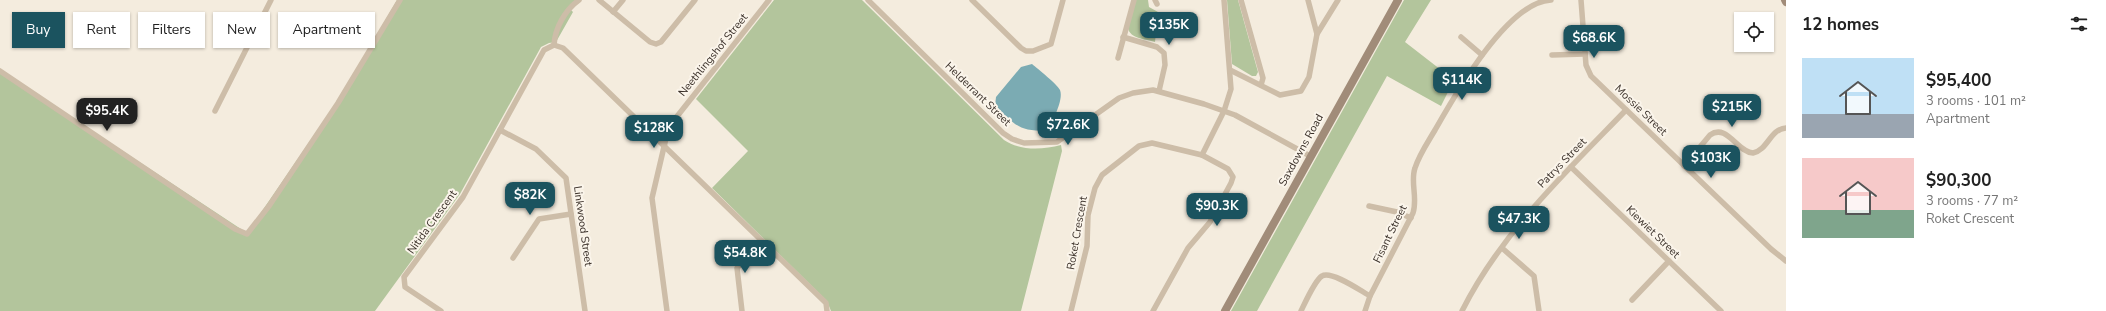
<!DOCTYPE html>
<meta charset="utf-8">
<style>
:root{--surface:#fff;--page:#f2f2f2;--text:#222;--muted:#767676;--accent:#1b535f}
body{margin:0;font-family:"Nunito Sans",sans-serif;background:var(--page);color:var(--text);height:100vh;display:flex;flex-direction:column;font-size:15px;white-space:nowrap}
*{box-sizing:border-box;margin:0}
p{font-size:13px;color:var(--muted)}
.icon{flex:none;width:22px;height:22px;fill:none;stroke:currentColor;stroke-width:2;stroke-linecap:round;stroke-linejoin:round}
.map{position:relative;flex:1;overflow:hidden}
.panel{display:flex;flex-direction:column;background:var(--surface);width:320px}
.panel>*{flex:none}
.guide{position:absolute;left:12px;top:12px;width:380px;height:36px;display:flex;gap:8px}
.buttons{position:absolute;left:1734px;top:12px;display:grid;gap:8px}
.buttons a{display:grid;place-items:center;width:40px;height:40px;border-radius:0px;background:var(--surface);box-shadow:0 1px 3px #0004;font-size:20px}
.price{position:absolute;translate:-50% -34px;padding:0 9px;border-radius:8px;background:var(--accent);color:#fff;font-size:13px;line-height:26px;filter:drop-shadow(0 1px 2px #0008)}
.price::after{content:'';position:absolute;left:50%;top:24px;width:12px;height:9px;margin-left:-6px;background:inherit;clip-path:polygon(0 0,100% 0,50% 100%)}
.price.selected{background:#222;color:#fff}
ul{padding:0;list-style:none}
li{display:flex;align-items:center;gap:12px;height:100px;padding:0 16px}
li span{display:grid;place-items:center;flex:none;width:112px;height:80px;border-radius:0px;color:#555}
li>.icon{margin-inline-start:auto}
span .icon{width:48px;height:48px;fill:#fffc;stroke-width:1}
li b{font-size:17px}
h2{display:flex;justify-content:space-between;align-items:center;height:48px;padding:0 16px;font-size:17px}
.pill{padding:0 14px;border-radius:0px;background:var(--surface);box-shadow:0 1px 3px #0004;font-size:14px;line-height:36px}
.pill.selected{background:var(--accent);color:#fff}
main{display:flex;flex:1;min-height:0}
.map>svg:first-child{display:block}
</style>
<main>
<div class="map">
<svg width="1786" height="311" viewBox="0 0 1786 311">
<rect width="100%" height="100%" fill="#f4ecde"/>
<!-- green -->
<g fill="#b3c59c">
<polygon points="397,0 577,0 571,10 573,12 556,42 549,43 541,47 460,194 375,311 0,311 0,70 247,233 345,90"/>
<path d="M774 0H862L1004 140C1021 151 1042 150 1061 145L1062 151 1021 311H831L827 301 712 188 748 151 696 99Z"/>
<path d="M1136 0H1148L1149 7 1158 12 1155 42C1146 39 1130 39 1128 28Z"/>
<polygon points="1227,0 1238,0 1258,72 1256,76 1252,76 1232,64"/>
<polygon points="1404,0 1431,0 1405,42 1454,80 1441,106 1387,76 1257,311 1231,311"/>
</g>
<!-- water -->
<path fill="#7babb3" d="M1032 64C1039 70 1056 83 1060 90 1064 100 1052 123 1046 131 1017 131 1015 124 995 106L996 97 1021 67Z"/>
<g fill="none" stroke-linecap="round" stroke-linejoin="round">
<!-- street -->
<g stroke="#cdbda8" stroke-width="5.5">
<polyline points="599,0 650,42 656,44 661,42 695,0"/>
<polyline points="868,0 1003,133 1012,139 1024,143 1057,142 1119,98 1133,93 1153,90 1204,104 1235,115 1310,156"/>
<polyline points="972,0 1021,48 1026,51 1033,51 1051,44 1063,0"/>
<polyline points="1155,0 1157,4"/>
<polyline points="1241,0 1263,78 1261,85"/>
<polyline points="1581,0 1586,65 1591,76 1771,249 1786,261"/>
<polyline points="613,12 623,0"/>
<polyline points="1317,34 1338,0"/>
<polyline points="1123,37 1157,47 1164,53 1165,65 1159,91"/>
<polyline points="1461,37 1482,55"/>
<path d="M554 45C555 28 565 10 579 0"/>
<polyline points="1552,55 1585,54"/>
<polyline points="1118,58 1134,0"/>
<polyline points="1230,70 1280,95 1301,91 1309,77 1317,34 1308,0"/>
<polyline points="0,71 235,229 247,234 269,206 338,103 400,0"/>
<polyline points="215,111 271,0"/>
<polyline points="500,130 536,149 566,178 585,311"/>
<polyline points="1202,155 1224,111 1231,89 1224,0"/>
<path d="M1684 166 1710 135C1727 123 1737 152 1753 153 1768 150 1770 129 1786 128"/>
<polyline points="1571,167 1721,311"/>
<polyline points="1369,206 1397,212 1411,218"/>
<polyline points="1502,248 1534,276 1539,311"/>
<polyline points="513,258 539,219 571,214"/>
<polyline points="1632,300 1669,261"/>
<polyline points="441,311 405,287 404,277 463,197 544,50 554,45 563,48 826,303 827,311"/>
<polyline points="667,311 652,198 667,134 675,119 769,0"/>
<polyline points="742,311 737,268 761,241"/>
<polyline points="1071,311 1087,246 1088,215 1095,188 1102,175 1139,146 1152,143 1202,155 1228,169 1233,177 1231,183 1210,222 1188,248 1153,311"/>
<path d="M1301 311C1305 303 1315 280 1322 276 1331 270 1361 291 1370 296"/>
<path d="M1365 311 1370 296 1413 213C1418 198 1410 182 1415 168 1419 155 1428 142 1435 130 1455 95 1507 2 1551 0"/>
<path d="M1462 311C1501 233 1566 172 1626 110"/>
</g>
<!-- secondary -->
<g stroke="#a18c79" stroke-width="8">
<polyline points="1785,0 1786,2"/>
<polyline points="1225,311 1398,0"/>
</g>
</g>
<g text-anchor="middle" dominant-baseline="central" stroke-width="4" stroke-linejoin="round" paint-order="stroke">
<!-- street labels -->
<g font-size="11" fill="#3a3029" stroke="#fbf5eb">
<text transform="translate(713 55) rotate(-51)">Neethlingshof Street</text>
<text transform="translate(978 94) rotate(44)">Helderrant Street</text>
<text transform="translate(1641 110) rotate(44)">Mossie Street</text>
<text transform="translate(1301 150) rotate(-61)">Saxdowns Road</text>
<text transform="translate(1562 163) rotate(-46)">Patrys Street</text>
<text transform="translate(432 222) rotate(-54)">Nitida Crescent</text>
<text transform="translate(583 226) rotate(82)">Linkwood Street</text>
<text transform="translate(1653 232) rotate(44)">Kiewiet Street</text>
<text transform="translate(1077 233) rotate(-80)">Roket Crescent</text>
<text transform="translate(1390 234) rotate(-64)">Fisant Street</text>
</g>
</g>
</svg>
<div class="buttons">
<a><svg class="icon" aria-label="locate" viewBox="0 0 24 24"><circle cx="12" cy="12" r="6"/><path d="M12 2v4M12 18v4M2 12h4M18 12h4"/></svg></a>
</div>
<b class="price" style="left:1169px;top:46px">$135K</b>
<b class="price" style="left:1594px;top:59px">$68.6K</b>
<b class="price" style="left:1462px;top:101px">$114K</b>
<b class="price" style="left:1732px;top:128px">$215K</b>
<b class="price selected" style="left:107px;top:132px">$95.4K</b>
<b class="price" style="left:1068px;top:146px">$72.6K</b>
<b class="price" style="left:654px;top:149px">$128K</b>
<b class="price" style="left:1711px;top:179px">$103K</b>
<b class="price" style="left:530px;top:216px">$82K</b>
<b class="price" style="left:1217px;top:227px">$90.3K</b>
<b class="price" style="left:1519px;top:240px">$47.3K</b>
<b class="price" style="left:745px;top:274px">$54.8K</b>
<div class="guide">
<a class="pill selected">Buy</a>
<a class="pill">Rent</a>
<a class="pill">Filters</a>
<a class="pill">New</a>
<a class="pill">Apartment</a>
</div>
</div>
<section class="panel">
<h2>12 homes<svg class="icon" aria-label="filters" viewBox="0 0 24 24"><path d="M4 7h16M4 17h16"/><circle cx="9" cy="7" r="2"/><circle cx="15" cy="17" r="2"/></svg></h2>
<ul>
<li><span style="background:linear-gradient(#bfe0f5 70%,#9aa5b1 0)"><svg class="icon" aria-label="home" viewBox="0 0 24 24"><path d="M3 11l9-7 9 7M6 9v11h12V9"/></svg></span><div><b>$95,400</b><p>3 rooms · 101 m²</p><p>Apartment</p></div></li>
<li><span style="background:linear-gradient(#f6c9c9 65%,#7fa58c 0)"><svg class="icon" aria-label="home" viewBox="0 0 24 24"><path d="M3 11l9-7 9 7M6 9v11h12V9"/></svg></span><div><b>$90,300</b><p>3 rooms · 77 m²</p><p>Roket Crescent</p></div></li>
</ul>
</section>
</main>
